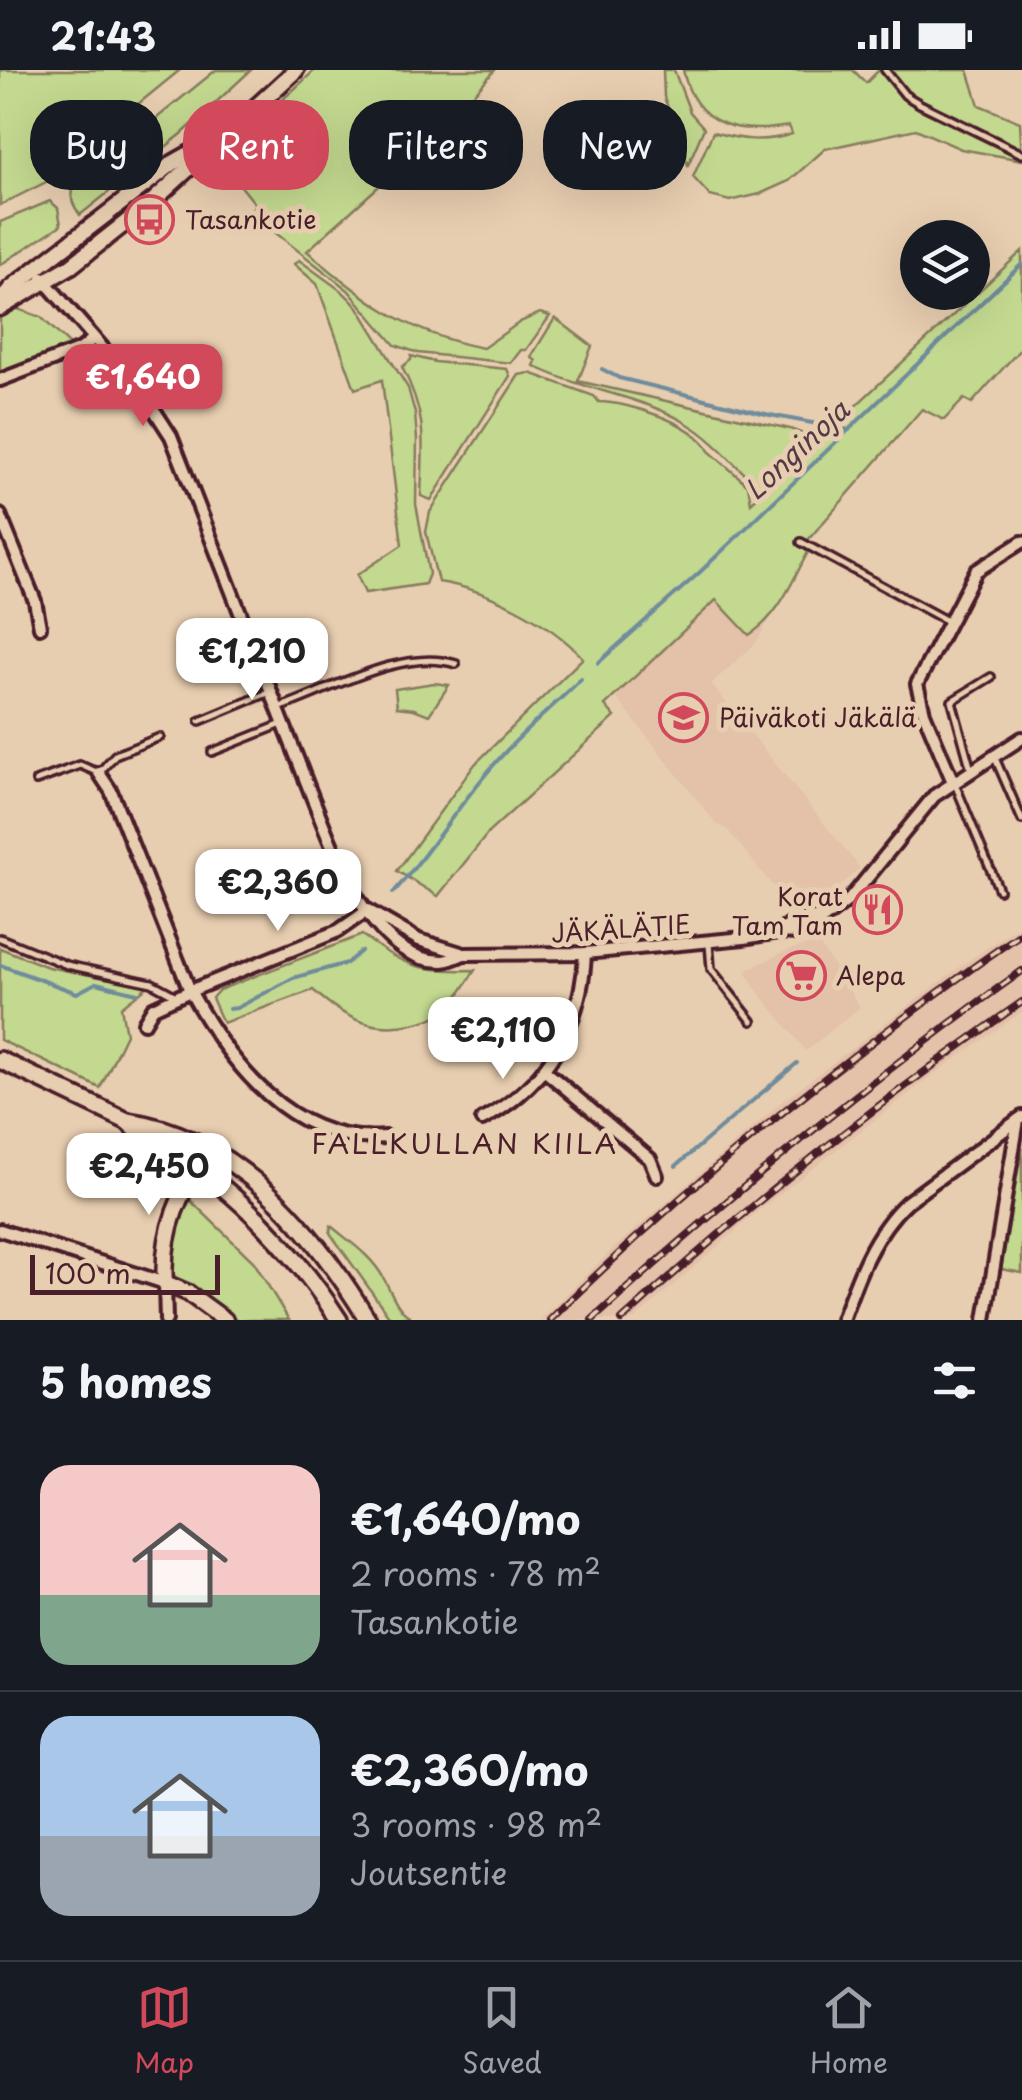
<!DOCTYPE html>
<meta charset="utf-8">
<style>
:root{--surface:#171b24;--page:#20242c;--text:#f1f3f6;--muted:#9ea1a6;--line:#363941;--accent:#d1495b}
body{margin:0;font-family:"Playpen Sans",sans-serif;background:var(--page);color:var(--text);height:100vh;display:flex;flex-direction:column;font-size:38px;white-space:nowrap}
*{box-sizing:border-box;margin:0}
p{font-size:32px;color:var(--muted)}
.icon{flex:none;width:55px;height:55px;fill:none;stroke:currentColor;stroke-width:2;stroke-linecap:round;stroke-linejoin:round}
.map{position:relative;height:1250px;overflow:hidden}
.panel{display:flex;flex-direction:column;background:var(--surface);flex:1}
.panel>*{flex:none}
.hud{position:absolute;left:30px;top:30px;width:962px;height:90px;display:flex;gap:20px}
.controls{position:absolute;left:900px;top:150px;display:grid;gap:20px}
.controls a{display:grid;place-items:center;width:90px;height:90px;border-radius:50%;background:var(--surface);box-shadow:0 10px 40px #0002;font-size:50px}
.scale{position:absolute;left:30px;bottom:25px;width:190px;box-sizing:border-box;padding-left:10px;border:5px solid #4a1f2b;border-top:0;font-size:28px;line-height:35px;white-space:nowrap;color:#4a1f2b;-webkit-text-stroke:8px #e8ceb0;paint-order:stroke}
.price{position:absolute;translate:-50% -85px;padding:0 22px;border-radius:20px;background:#fff;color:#222;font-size:32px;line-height:65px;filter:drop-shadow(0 2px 5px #0008)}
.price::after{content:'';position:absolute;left:50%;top:60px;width:30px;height:22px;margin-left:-15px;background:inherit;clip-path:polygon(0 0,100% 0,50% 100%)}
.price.active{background:var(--accent);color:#fff}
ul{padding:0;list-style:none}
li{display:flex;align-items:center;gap:30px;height:250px;padding:0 40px}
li+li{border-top:2px solid var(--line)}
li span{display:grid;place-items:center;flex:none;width:280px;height:200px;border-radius:30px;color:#555}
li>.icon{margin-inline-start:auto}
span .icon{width:120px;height:120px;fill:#fffc;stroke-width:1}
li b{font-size:42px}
h2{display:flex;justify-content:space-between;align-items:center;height:120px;padding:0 40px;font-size:42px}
.tag{padding:0 35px;border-radius:40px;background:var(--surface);box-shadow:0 10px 40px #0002;font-size:35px;line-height:90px}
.tag.active{background:var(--accent);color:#fff}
.status{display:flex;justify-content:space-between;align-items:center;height:70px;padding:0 50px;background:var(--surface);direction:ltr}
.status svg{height:28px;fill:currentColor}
.dock{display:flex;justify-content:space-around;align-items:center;height:140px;border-top:2px solid var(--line);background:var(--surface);font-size:28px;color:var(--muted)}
.dock a{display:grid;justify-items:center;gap:5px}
.dock .active{color:var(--accent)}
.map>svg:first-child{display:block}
</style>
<div class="status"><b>21:43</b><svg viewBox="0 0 49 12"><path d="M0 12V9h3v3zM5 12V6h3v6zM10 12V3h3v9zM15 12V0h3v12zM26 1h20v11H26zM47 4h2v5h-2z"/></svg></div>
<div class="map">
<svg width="1022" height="1250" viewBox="0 0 1022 1250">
<rect width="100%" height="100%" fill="#e8ceb0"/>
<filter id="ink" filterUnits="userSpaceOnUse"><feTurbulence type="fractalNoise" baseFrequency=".01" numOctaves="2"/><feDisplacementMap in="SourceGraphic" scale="20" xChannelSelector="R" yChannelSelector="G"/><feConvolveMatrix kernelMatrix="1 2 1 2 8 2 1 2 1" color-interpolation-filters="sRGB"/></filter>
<g filter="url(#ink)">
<!-- built -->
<g fill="#e4c1a9">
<polygon points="808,482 756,573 711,614 860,798 830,825 801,839 773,816 726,758 717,755 615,626 717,529"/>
<polygon points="1022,854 1022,942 934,1004 758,1141 634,1250 540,1250 614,1178 785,1029 962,895"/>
<polygon points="818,872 860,937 806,981 754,916 746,901 783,882"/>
</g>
<!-- green -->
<g fill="#c3d98f" stroke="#867c5d" stroke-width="2.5">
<path d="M0 0H180L116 52 121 59C97 81 82 98 49 104L50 110 0 135Z"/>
<path d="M216 0H251L183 63 80 145C73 135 69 127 73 116Z"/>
<path d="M315 0H495L441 60 307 181C363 229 408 264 483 278L520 252 540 243 550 246 526 280H521L511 293 418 283 395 275 348 220 249 142 256 135 224 95 221 86Z"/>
<polygon points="663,0 674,0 690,42 704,58 688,95 664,27"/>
<path d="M683 0H853L866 13 879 0H968L979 35 1020 52 1022 90 961 79 916 59 825 79 789 111 760 124 730 131 710 126 693 107 713 62C741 70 764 73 792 64L789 56C739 65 695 57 683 0Z"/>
<polygon points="50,131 58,138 61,155 0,195 0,152"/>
<path d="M1022 181V277L972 333 964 329 944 350 922 339 808 470 804 479 808 482C792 512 779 546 749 565L716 530 605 635 615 647 489 762 438 826 397 801 475 694 583 588C549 551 487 519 438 512L426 462 430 442 519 305 530 303 594 326 599 332C627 332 696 353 709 381L748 415 751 433Z"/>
<polygon points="299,190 343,222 358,237 408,318 415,343 417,370 416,434 429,504 425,514 365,523 357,505 402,475 382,310 355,319 317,214 294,194"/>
<polygon points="15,238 41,247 70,275 63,282 0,304 0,247"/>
<path d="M555 248 592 276 578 311 790 359 816 369 764 417 753 412C732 392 712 368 688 354 641 325 583 321 534 296L536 291 531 287Z"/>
<path d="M411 286 435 292 507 299 510 306 431 430 421 426C423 372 428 348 402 297L411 290Z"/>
<polygon points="434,613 449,615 429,645 414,639 397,637 395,619"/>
<path d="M362 865C406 898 420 901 475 900 466 914 455 934 441 943 433 949 422 952 412 954 371 963 343 947 313 920L223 953 212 928 219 920Z"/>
<polygon points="0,878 48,897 148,916 121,937 126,964 100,1018 0,970"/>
<polygon points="1022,1077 1022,1203 1001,1199"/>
<path d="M186 1126 254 1192 289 1250H236L175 1207C163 1184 179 1149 186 1126Z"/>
<path d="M331 1156C350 1172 373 1187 384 1209 393 1225 398 1241 411 1247L393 1248 388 1245 330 1163Z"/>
</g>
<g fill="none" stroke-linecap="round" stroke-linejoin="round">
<!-- stream -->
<g stroke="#6f8c9c" stroke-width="4">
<polyline points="602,299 619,308 770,345 849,360"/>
<polyline points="598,593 699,503 1022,194"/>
<path d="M393 823C431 781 460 732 498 690 523 661 554 636 581 609"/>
<polyline points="0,895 77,923 96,913 137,923"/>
<polyline points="229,939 237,938 293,908 347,893 361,881"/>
<polyline points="676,1096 797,993"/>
</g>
<defs>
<g id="lane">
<polyline points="885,0 905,25 920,34 1022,84"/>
<polyline points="801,472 949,552"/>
<path d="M278 638C328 621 403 577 456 594"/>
<polyline points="200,651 270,622"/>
<polyline points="212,682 282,654"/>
<polyline points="995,688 1022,750"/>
<polyline points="971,700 952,631 991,607"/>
<polyline points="36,711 80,695 99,703 115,685 160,667"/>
<polyline points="955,714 999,820"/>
<polyline points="0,868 67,895 152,913 176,926"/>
<polyline points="709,874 711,899 752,951"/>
</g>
<g id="street">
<path d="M42 208 147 329 171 366 313 729C335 783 371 891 442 891 449 891 458 886 464 884"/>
<polyline points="0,310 81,279 93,269"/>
<polyline points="0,445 35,531 40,557"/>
<polyline points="99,703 111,721 190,921 338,861 368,840"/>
<polyline points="953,712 924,643 917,614 976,501 1022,472"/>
<polyline points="369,841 419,870 464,884 585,883 744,868 779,862 797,863 814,856 850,829 934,726 1022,668"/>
<polyline points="780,861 793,853 824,846"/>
<path d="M144 953 153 938 190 921C230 994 292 1075 385 1067"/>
<polyline points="544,1000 650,1089 657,1106"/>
<path d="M482 1050C547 1016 582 955 585 883"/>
<polyline points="0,1160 165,1213 166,1250"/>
<path d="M842 1250C857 1208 873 1163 907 1132L1022 1047"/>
<polyline points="985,1250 1018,1050"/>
</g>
<g id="secondary">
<polyline points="0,232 11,218 173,93 212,71"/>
<polyline points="0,238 71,196 152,132 296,0"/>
<path d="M210 1078C180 1119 161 1161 165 1213L188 1223 225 1250"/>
</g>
<g id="primary">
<path d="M0 990 127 1051C236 1066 314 1161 368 1250"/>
<path d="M127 1051C153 1077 187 1090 216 1112 265 1151 305 1198 339 1250"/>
</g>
</defs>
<!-- lane casing -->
<use href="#lane" stroke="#4a1f2b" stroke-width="12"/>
<!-- street casing -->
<use href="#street" stroke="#4a1f2b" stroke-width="18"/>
<!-- secondary casing -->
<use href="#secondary" stroke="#4a1f2b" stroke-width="21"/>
<!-- primary casing -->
<use href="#primary" stroke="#4a1f2b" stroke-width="22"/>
<!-- lane -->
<use href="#lane" stroke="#e8ceb0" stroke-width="5"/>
<!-- street -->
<use href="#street" stroke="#e8ceb0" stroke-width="10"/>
<!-- secondary -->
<use href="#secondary" stroke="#e8ceb0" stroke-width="14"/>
<!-- primary -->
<use href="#primary" stroke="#e8ceb0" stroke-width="15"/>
<defs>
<g id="rail">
<path d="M550 1250C695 1106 855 979 1022 863"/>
<path d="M592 1250C729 1126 871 1008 1022 901"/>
<path d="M622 1250C748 1135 882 1029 1022 932"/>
</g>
</defs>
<!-- rail casing -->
<use href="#rail" stroke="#4a1f2b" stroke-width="8"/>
<!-- rail -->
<use href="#rail" stroke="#e8ceb0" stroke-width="4" stroke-dasharray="11" stroke-linecap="butt"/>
</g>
</g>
<!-- icons -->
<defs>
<symbol id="bus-ring" viewBox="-11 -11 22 22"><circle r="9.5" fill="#e8ceb0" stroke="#d1495b" stroke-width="1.5"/><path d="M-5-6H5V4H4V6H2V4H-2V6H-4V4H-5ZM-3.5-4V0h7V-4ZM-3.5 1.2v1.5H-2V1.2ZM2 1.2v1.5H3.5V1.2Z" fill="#d1495b"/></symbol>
<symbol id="school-ring" viewBox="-11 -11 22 22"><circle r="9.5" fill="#e8ceb0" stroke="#d1495b" stroke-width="1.5"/><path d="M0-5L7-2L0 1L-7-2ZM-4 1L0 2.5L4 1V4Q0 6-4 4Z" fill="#d1495b"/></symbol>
<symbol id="restaurant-ring" viewBox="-11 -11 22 22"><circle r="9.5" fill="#e8ceb0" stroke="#d1495b" stroke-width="1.5"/><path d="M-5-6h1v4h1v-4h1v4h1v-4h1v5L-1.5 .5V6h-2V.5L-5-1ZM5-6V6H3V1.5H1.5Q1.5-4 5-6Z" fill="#d1495b"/></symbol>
<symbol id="supermarket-ring" viewBox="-11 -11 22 22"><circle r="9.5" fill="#e8ceb0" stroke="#d1495b" stroke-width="1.5"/><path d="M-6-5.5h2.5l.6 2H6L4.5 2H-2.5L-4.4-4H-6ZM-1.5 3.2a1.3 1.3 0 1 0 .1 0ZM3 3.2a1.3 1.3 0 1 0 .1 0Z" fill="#d1495b"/></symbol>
</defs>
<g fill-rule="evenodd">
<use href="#bus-ring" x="122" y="122" width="55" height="55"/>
<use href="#school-ring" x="656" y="620" width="55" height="55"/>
<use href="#restaurant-ring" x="850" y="812" width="55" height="55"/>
<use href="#supermarket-ring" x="774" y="878" width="55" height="55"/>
</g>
<g text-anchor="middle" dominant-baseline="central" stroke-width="10" stroke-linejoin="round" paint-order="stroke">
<!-- poi labels -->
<g font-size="25" fill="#4a1f2b" stroke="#e8ceb0" text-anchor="start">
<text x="185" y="149">Tasankotie</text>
<text x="719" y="647">Päiväkoti Jäkälä</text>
<text x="843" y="826" text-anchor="end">Korat<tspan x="843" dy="29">Tam Tam</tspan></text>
<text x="836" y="905">Alepa</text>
</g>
<!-- street labels -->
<g font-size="25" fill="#4a1f2b" stroke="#e8ceb0">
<text transform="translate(621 858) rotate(-4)">JÄKÄLÄTIE</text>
</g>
<!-- water labels -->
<g font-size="28" font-style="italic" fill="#533a47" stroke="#e8ceb0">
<text transform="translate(796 379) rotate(-43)">Longinoja</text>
</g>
<!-- neighbourhood labels -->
<g font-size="28" letter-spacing="2.5" fill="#4a1f2b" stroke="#e8ceb0">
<text x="465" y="1072">FALLKULLAN KIILA</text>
</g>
</g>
</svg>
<div class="controls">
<a><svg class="icon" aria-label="layers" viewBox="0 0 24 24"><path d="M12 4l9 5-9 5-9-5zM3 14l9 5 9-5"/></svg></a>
</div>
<div class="scale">100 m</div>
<b class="price active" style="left:143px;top:359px">€1,640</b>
<b class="price" style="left:252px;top:633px">€1,210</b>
<b class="price" style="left:278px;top:864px">€2,360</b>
<b class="price" style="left:503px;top:1012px">€2,110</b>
<b class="price" style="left:149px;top:1148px">€2,450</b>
<div class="hud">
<a class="tag">Buy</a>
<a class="tag active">Rent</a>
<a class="tag">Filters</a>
<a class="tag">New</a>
</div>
</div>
<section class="panel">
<h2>5 homes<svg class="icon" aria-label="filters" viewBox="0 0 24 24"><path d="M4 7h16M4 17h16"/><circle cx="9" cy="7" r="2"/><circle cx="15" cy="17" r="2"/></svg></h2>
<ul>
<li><span style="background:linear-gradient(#f6c9c9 65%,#7fa58c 0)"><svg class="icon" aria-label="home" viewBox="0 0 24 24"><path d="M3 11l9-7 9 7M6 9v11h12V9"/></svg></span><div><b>€1,640/mo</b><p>2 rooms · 78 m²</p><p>Tasankotie</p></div></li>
<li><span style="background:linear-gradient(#a9c7e8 60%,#9aa5b1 0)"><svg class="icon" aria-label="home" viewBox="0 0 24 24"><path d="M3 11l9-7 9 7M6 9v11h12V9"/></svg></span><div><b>€2,360/mo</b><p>3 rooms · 98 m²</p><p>Joutsentie</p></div></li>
</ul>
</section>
<nav class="dock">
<a class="active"><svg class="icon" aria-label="map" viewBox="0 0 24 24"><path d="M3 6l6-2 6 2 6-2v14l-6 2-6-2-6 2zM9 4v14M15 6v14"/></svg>Map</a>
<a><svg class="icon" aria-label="saved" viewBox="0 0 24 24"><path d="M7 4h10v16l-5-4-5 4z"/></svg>Saved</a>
<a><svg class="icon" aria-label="home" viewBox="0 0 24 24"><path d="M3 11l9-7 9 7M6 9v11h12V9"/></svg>Home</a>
</nav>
